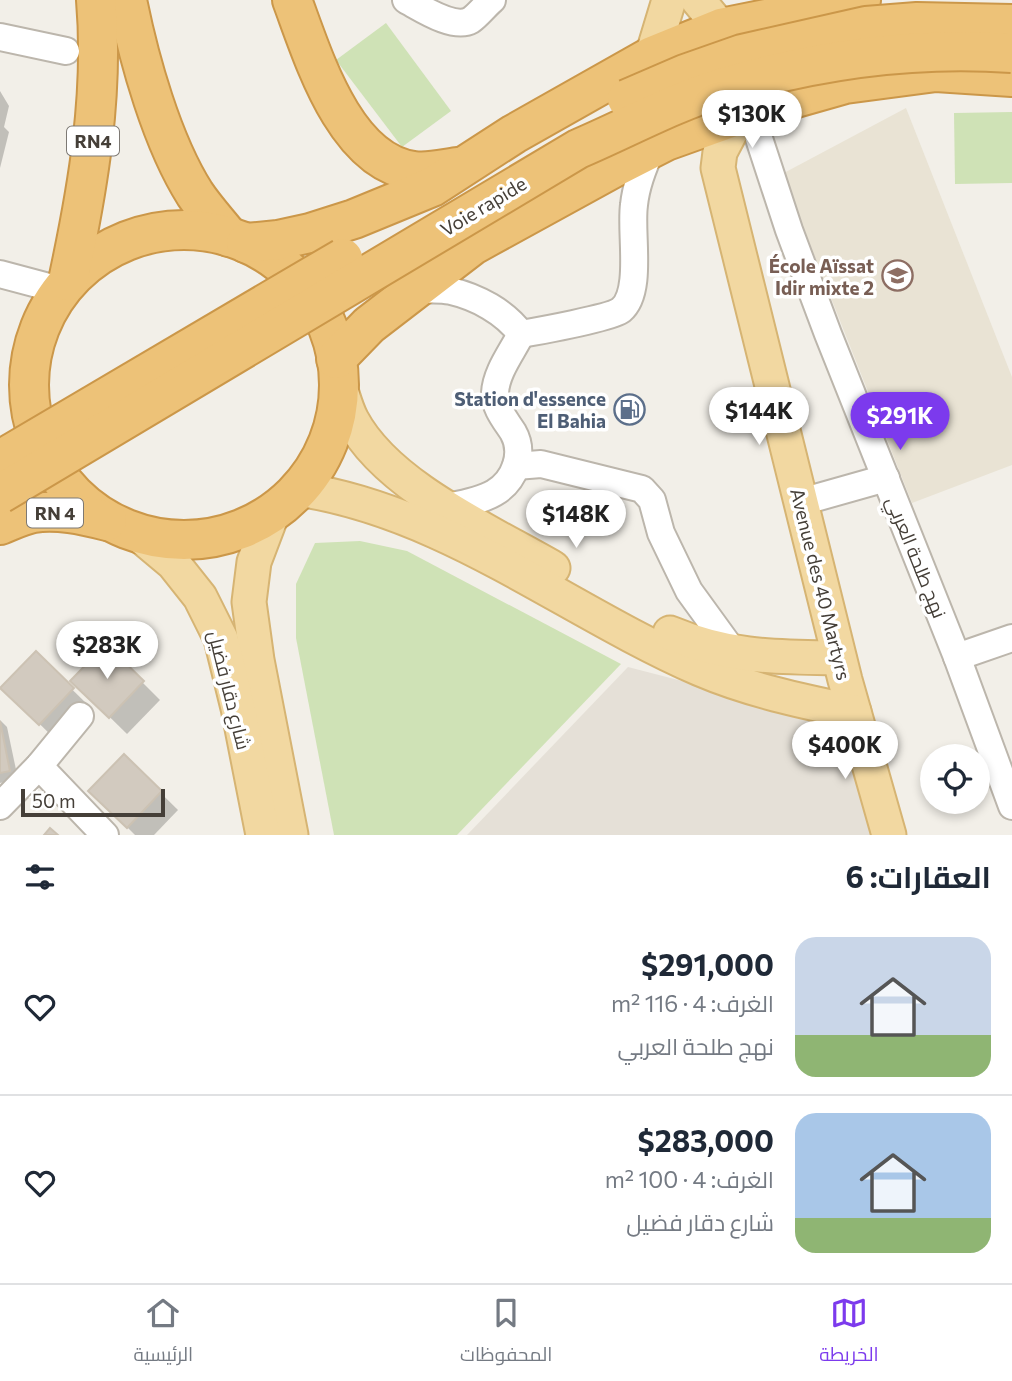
<!DOCTYPE html>
<html lang="ar">
<meta charset="utf-8">
<style>
:root{--surface:#fff;--page:#f2f2f3;--text:#1f2937;--muted:#747a83;--line:#e0e1e3;--accent:#7c3aed}
body{margin:0;font-family:Commissioner,Cairo,sans-serif;background:var(--page);color:var(--text);direction:rtl;height:100vh;display:flex;flex-direction:column;font-size:26px;white-space:nowrap}
*{box-sizing:border-box;margin:0}
p{font-size:23px;color:var(--muted)}
.icon{flex:none;width:38px;height:38px;fill:none;stroke:currentColor;stroke-width:2;stroke-linecap:round;stroke-linejoin:round}
.map{position:relative;height:835px;overflow:hidden;direction:ltr}
.drawer{display:flex;flex-direction:column;background:var(--surface);flex:1}
.drawer>*{flex:none}
.buttons{position:absolute;left:920px;top:744px;display:grid;gap:14px}
.buttons a{display:grid;place-items:center;width:70px;height:70px;border-radius:50%;background:var(--surface);box-shadow:0 4px 10px #0003;font-size:35px}
.scale{position:absolute;left:21px;bottom:18px;width:144px;box-sizing:border-box;padding-left:7px;border:4px solid #453f38;border-top:0;font-size:19px;line-height:24px;white-space:nowrap;color:#453f38;-webkit-text-stroke:5px #fff;paint-order:stroke}
.price{position:absolute;translate:-50% -60px;padding:0 16px;border-radius:24px;background:#fff;color:#222;font-size:23px;line-height:46px;filter:drop-shadow(0 2px 4px #0008)}
.price::after{content:'';position:absolute;left:50%;top:42px;width:21px;height:16px;margin-left:-10px;background:inherit;clip-path:polygon(0 0,100% 0,50% 100%)}
.price.current{background:var(--accent);color:#fff}
ul{padding:0;list-style:none}
li{display:flex;align-items:center;gap:21px;height:175px;padding:0 21px}
li+li{border-top:2px solid var(--line)}
li span{display:grid;place-items:center;flex:none;width:196px;height:140px;border-radius:21px;color:#555}
li>.icon{margin-inline-start:auto}
span .icon{width:84px;height:84px;fill:#fffc;stroke-width:1}
li b{font-size:30px}
h2{display:flex;justify-content:space-between;align-items:center;height:84px;padding:0 21px;font-size:30px}
.tab-bar{display:flex;justify-content:space-around;align-items:center;height:98px;border-top:2px solid var(--line);background:var(--surface);font-size:19px;color:var(--muted)}
.tab-bar a{display:grid;justify-items:center;gap:4px}
.tab-bar .current{color:var(--accent)}
.map>svg:first-child{display:block}
</style>
<div class="map">
<svg width="1012" height="835" viewBox="0 0 1012 835">
<rect width="100%" height="100%" fill="#f2efe8"/>
<!-- residential -->
<polygon fill="#e5e0d7" points="628,667 844,723 874,835 467,835"/>
<!-- education -->
<polygon fill="#e9e3d4" points="906,108 1012,377 1012,465 912,503 782,174"/>
<!-- green -->
<g fill="#cfe2b6">
<polygon points="386,23 451,111 402,147 336,60"/>
<polygon points="1012,112 1012,183 955,184 954,113"/>
<polygon points="360,541 407,551 621,664 457,835 334,835 296,638 296,584 315,543"/>
</g>
<!-- shadow -->
<g fill="#0003">
<polygon points="0,91 9,106 4,127 9,132 0,168"/>
<polygon points="106,646 160,700 127,734 73,681"/>
<polygon points="36,654 90,707 57,741 3,688"/>
<polygon points="0,720 7,727 18,779 0,783"/>
<polygon points="124,757 178,810 154,835 135,835 91,791"/>
</g>
<!-- building -->
<g fill="#d2cabf" stroke="#ccc2b3" stroke-width="2">
<polygon points="106,644 144,681 109,718 70,681"/>
<polygon points="36,651 74,688 39,725 0,688"/>
<polygon points="0,721 10,771 0,773"/>
<polygon points="124,754 162,791 127,828 88,791"/>
<polygon points="50,828 58,835 44,835"/>
</g>
<g fill="none" stroke-linecap="round" stroke-linejoin="round">
<defs>
<g id="minor">
<path d="M406 0C421 8 454 30 471 20 478 15 485 6 492 0"/>
<polyline points="0,37 66,51"/>
<polyline points="750,111 789,230 828,334 957,657 1012,806"/>
<polyline points="0,274 60,290"/>
<path d="M412 290C424 290 439 288 451 291 477 297 505 312 521 334"/>
<path d="M521 334C538 331 611 318 621 310 643 292 630 232 634 205 636 185 643 167 652 148"/>
<polyline points="516,466 541,464 642,489 652,500 661,533 689,591 734,653"/>
<polyline points="801,502 886,478"/>
<path d="M447 507C462 504 480 501 494 493 515 481 525 453 513 432 506 421 494 407 495 393 496 372 512 352 521 334"/>
<polyline points="957,657 1012,638"/>
<polyline points="39,766 105,835"/>
<polyline points="0,806 39,766 80,716"/>
</g>
<g id="major">
<polyline points="698,0 721,28"/>
<polyline points="652,56 669,0"/>
<polyline points="739,116 720,152 718,168 845,680 889,835"/>
<path d="M339 384C343 396 346 409 352 420 387 486 489 531 553 568"/>
<path d="M298 489C446 511 565 610 700 669 749 690 801 701 854 712"/>
<polyline points="273,512 254,562 249,602 257,660 291,835"/>
<polyline points="136,532 173,563 200,597 221,639 238,708 263,835"/>
<path d="M670 633C730 658 776 657 839 658"/>
</g>
<g id="highway">
<path d="M127 0C139 60 162 142 195 194 205 209 218 223 229 237"/>
<path d="M292 0C313 56 344 162 414 171 428 173 443 169 457 167"/>
<circle cx="184" cy="385" r="155"/>
<polyline points="246,243 278,240 310,233 354,219 432,187 514,134 652,56 721,28 861,0"/>
<path d="M68 281C88 188 104 95 96 0"/>
<polyline points="336,359 369,325 473,245 615,167 666,141 750,111 845,84 936,72 1012,77"/>
<path d="M0 525C10 521 22 515 33 513 57 509 83 515 107 521"/>
</g>
</defs>
<!-- minor casing -->
<use href="#minor" stroke="#bcb6ac" stroke-width="30"/>
<!-- major casing -->
<use href="#major" stroke="#d6b473" stroke-width="37"/>
<!-- highway casing -->
<use href="#highway" stroke="#cb9749" stroke-width="42"/>
<!-- minor -->
<use href="#minor" stroke="#fff" stroke-width="26"/>
<!-- major -->
<use href="#major" stroke="#f2d8a1" stroke-width="33"/>
<!-- highway -->
<use href="#highway" stroke="#edc278" stroke-width="38"/>
<defs>
<g id="highway-bridge">
<polyline points="627,99 685,74 742,54 866,26 917,22 1012,24"/>
<polyline points="0,460 343,258"/>
<path d="M0 494 578 149C625 129 672 103 721 88 815 60 914 46 1012 53"/>
</g>
</defs>
<!-- highway-bridge casing -->
<use href="#highway-bridge" stroke="#cb9749" stroke-width="42" stroke-linecap="butt"/>
<!-- highway-bridge -->
<use href="#highway-bridge" stroke="#edc278" stroke-width="38"/>
</g>
<!-- icons -->
<defs>
<symbol id="school-ring" viewBox="-11 -11 22 22"><circle r="9.5" fill="#fff" stroke="#8d6e63" stroke-width="1.5"/><path d="M0-5L7-2L0 1L-7-2ZM-4 1L0 2.5L4 1V4Q0 6-4 4Z" fill="#8d6e63"/></symbol>
<symbol id="fuel-ring" viewBox="-11 -11 22 22"><circle r="9.5" fill="#fff" stroke="#5c6f8a" stroke-width="1.5"/><path d="M-5.5-6h7V0h2V4h1.3V-2.5L3-4.5l.8-.8L6-3V5H2.5V1h-1V6h-7ZM-4.2-4.7v3.2H.2V-4.7Z" fill="#5c6f8a"/></symbol>
</defs>
<g fill-rule="evenodd">
<use href="#school-ring" x="880" y="258" width="35" height="35"/>
<use href="#fuel-ring" x="612" y="392" width="35" height="35"/>
</g>
<g text-anchor="middle" dominant-baseline="central" stroke-width="7" stroke-linejoin="round" paint-order="stroke">
<!-- shield labels -->
<g fill="#fff" stroke="#7d7974" stroke-width="2">
<rect x="67" y="126.5" width="52" height="29" rx="5"/>
<rect x="27" y="498.5" width="56" height="29" rx="5"/>
</g>
<g font-size="18" font-weight="bold" fill="#453f38">
<text x="93" y="141">RN4</text>
<text x="55" y="513">RN 4</text>
</g>
<!-- street labels -->
<g font-size="19" fill="#453f38" stroke="#fff">
<text transform="translate(483 206) rotate(-31)">Voie rapide</text>
<text transform="translate(917 557) rotate(68)">نهج طلحة العربي</text>
<text transform="translate(821 584) rotate(76)">Avenue des 40 Martyrs</text>
<text transform="translate(230 690) rotate(76)">شارع دقار فضيل</text>
</g>
<!-- education labels -->
<g font-size="19" font-weight="bold" fill="#785e54" stroke="#fff" text-anchor="end">
<text x="874" y="265">École Aïssat<tspan x="874" dy="22">Idir mixte 2</tspan></text>
</g>
<!-- service labels -->
<g font-size="19" font-weight="bold" fill="#4e5e75" stroke="#fff" text-anchor="end">
<text x="606" y="398">Station d'essence<tspan x="606" dy="22">El Bahia</tspan></text>
</g>
</g>
</svg>
<div class="buttons">
<a><svg class="icon" aria-label="locate" viewBox="0 0 24 24"><circle cx="12" cy="12" r="6"/><path d="M12 2v4M12 18v4M2 12h4M18 12h4"/></svg></a>
</div>
<div class="scale">50 m</div>
<b class="price" style="left:752px;top:150px">$130K</b>
<b class="price" style="left:759px;top:447px">$144K</b>
<b class="price current" style="left:900px;top:452px">$291K</b>
<b class="price" style="left:576px;top:550px">$148K</b>
<b class="price" style="left:107px;top:681px">$283K</b>
<b class="price" style="left:845px;top:781px">$400K</b>
</div>
<section class="drawer">
<h2>العقارات: 6<svg class="icon" aria-label="filters" viewBox="0 0 24 24"><path d="M4 7h16M4 17h16"/><circle cx="9" cy="7" r="2"/><circle cx="15" cy="17" r="2"/></svg></h2>
<ul>
<li><span style="background:linear-gradient(#c9d6e8 70%,#8fb573 0)"><svg class="icon" aria-label="home" viewBox="0 0 24 24"><path d="M3 11l9-7 9 7M6 9v11h12V9"/></svg></span><div><b>$291,000</b><p>الغرف: 4 · 116 m²</p><p>نهج طلحة العربي</p></div><svg class="icon" aria-label="heart" viewBox="0 0 24 24"><path d="M12 20l-8-8c-3-5 5-10 8-4 3-6 11-1 8 4z"/></svg></li>
<li><span style="background:linear-gradient(#a9c7e8 75%,#8fb573 0)"><svg class="icon" aria-label="home" viewBox="0 0 24 24"><path d="M3 11l9-7 9 7M6 9v11h12V9"/></svg></span><div><b>$283,000</b><p>الغرف: 4 · 100 m²</p><p>شارع دقار فضيل</p></div><svg class="icon" aria-label="heart" viewBox="0 0 24 24"><path d="M12 20l-8-8c-3-5 5-10 8-4 3-6 11-1 8 4z"/></svg></li>
</ul>
</section>
<nav class="tab-bar">
<a class="current"><svg class="icon" aria-label="map" viewBox="0 0 24 24"><path d="M3 6l6-2 6 2 6-2v14l-6 2-6-2-6 2zM9 4v14M15 6v14"/></svg>الخريطة</a>
<a><svg class="icon" aria-label="saved" viewBox="0 0 24 24"><path d="M7 4h10v16l-5-4-5 4z"/></svg>المحفوظات</a>
<a><svg class="icon" aria-label="home" viewBox="0 0 24 24"><path d="M3 11l9-7 9 7M6 9v11h12V9"/></svg>الرئيسية</a>
</nav>
